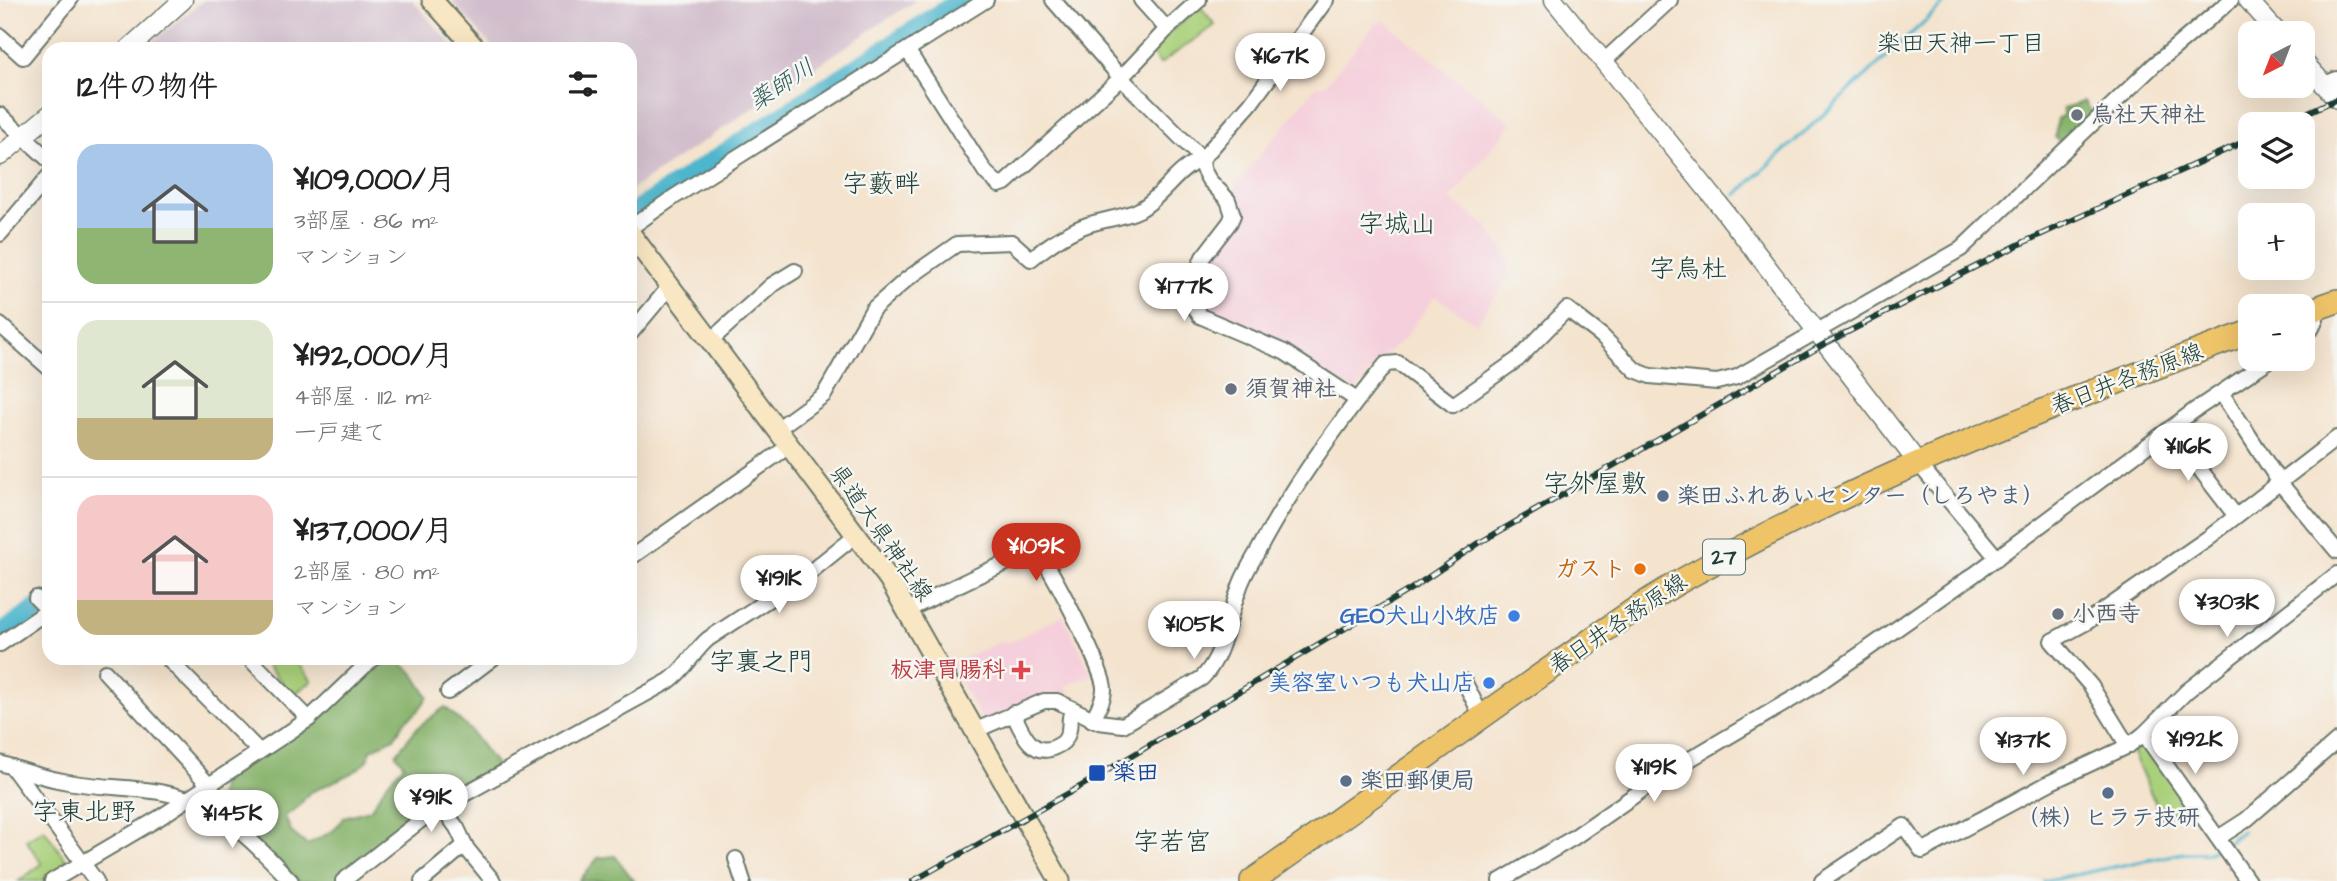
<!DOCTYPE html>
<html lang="ja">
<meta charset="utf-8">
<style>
:root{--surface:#fff;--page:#f6f6f6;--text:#222;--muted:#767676;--line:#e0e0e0;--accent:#c8321e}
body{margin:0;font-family:"Architects Daughter","Klee One",sans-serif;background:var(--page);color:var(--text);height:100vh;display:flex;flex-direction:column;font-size:26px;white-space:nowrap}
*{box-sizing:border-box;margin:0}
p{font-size:23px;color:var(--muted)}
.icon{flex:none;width:38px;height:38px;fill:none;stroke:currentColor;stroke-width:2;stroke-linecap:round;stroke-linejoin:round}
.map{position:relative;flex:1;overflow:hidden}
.drawer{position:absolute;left:42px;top:42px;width:595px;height:623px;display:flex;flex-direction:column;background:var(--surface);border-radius:21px;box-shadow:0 7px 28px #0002}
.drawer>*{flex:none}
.needle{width:46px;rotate:222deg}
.controls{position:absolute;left:2238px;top:21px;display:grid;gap:14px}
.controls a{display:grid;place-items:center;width:77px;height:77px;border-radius:14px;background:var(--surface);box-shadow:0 7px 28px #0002;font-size:35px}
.price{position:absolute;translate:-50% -60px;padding:0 16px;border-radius:24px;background:#fff;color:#222;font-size:23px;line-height:46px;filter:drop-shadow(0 2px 4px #0008)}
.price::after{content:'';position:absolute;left:50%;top:42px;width:21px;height:16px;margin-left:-10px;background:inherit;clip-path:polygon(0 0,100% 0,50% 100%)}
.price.on{background:var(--accent);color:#fff}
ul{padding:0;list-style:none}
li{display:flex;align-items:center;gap:21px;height:175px;padding:0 35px}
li+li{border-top:2px solid var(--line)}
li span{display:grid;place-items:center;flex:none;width:196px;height:140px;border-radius:21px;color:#555}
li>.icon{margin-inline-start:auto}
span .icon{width:84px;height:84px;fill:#fffc;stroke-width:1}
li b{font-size:30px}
h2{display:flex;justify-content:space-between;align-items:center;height:84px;padding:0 35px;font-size:30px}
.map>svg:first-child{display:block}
</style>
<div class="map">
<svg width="2337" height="881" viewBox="0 0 2337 881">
<rect width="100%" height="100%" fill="#f6f6f2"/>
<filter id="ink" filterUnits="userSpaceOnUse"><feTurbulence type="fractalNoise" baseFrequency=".0143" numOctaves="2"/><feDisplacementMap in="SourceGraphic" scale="14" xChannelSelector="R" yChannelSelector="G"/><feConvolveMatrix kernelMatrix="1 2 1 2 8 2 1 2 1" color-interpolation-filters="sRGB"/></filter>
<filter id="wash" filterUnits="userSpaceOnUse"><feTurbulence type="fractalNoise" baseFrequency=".00686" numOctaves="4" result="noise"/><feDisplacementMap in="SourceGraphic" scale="28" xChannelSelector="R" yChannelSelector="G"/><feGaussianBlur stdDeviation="1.57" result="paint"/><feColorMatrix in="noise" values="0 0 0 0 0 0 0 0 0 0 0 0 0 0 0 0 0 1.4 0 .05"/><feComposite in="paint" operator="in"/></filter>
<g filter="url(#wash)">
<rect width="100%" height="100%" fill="#f4e3cd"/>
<!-- built -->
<g fill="#f5cfdb">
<polygon points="1384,21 1512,123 1450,199 1486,225 1509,258 1509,277 1476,324 1435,296 1404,339 1381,358 1355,391 1268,336 1206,313 1193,298 1210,258 1240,219 1238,203 1232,194 1237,184 1316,86 1325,85 1375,24"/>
<polygon points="1063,615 1092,675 1066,685 1070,693 1049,693 1029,700 983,721 950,664 1002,641 1008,643"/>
</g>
<!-- industrial -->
<g fill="#d1bdcc">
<polygon points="204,0 412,0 455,49 143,49"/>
<polygon points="451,0 916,0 630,190 630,49 494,49"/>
</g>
<!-- green -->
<g fill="#a9d07a" stroke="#648657" stroke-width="2">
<polygon points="1200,6 1215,25 1160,64 1149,50"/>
<polygon points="260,658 294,658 312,681 293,695"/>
<polygon points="2144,743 2187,804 2162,818 2131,749"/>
<polygon points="44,829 69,864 41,881 19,881 42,864 26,840"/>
</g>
<!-- forest -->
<g fill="#86b26a" stroke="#52784f" stroke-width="2">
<polygon points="2084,101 2094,115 2066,143 2063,140 2060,142 2055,137 2058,118 2063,116 2063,109"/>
<polygon points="397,660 413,673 428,697 417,712 405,721 394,738 371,750 367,761 354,772 309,793 298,807 285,816 291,832 307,845 334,830 344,817 370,810 388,782 404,765 396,754 418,727 445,707 470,730 499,769 401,829 335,881 299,881 218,809 221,784 368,668"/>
<polygon points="615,856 634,881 579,881 598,858"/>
</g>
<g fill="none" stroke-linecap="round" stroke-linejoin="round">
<!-- stream -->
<g stroke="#4eb5cc" stroke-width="3.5">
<polyline points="1736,195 1948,0"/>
<polyline points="2226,843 2242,831"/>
<polyline points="2044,881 2184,853 2207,853 2219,847"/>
</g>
<!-- river -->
<g stroke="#4eb5cc" stroke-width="21">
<polyline points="630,215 962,0"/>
<polyline points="0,635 49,601"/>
</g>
</g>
</g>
<g filter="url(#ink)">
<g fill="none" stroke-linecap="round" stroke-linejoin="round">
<defs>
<g id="minor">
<polyline points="1141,0 1167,29"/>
<polyline points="1199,0 1167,29 1121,78 1202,159 1203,169 1209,180 1228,200 1233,215 1230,222 1203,257 1187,295 1200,316 1284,352 1357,400"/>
<polyline points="0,36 23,57 70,0"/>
<polyline points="908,51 986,173 999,185 1005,183 1121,78 1053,0"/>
<polyline points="1603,62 1670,0"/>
<polyline points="2324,84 2337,79"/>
<polyline points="0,115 49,160"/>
<polyline points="630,228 674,197 986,0"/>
<polyline points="0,234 49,176"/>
<polyline points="0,325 49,368"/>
<polyline points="630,334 670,286"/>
<polyline points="2303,335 2312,328 2316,319 2311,310"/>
<polyline points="711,340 772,285 795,271"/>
<polyline points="2222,394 2280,483 2337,551"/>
<path d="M777 429 824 395 873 309 907 279 957 244 1012 242 1031 259C1047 246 1067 232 1087 225 1104 219 1123 218 1139 210 1163 197 1176 169 1202 159L1251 103 1326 0"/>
<polyline points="2169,429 2235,515"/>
<polyline points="1918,463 1997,558"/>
<polyline points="630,558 789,446"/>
<polyline points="36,598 48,610"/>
<path d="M906 611C929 600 1021 550 1040 555 1053 572 1105 672 1104 689 1104 700 1097 711 1092 720"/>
<polyline points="0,644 49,610"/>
<polyline points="167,658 259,751"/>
<polyline points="249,658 309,719"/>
<polyline points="105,672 209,785"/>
<polyline points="1464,681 1482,717"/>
<polyline points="448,692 493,658"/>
<path d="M1013 713C1021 729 1031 759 1055 747 1060 745 1065 742 1067 736 1072 726 1067 718 1073 709"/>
<path d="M974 731 1044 701H1057L1099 722 1123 725 1202 678C1224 656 1228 618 1239 589 1243 576 1251 563 1258 551 1293 485 1339 422 1386 364L1398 363 1453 405 1518 359 1567 309 1602 336 1635 370 1650 376 1717 382 1737 377 1961 249 2154 65 2231 0"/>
<polyline points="2144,734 2248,881"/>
<polyline points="2128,746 2091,686 2052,641 2087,622 2208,538 2337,438"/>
<path d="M0 763C22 771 45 778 68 782 112 790 165 785 205 807 236 823 267 856 291 881"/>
<polyline points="12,767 96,881"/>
<polyline points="441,806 457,828 467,849 493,881"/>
<polyline points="2218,838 2246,820 2337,741"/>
<polyline points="736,859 743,881"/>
<polyline points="52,881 159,818 309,719 373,658"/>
<path d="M343 881 430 813 669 681C685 670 693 652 708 639L809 573 856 535"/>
<polyline points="422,881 465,845"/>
<polyline points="1500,881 1573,838 1668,772 1816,685 1975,574 2195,410 2271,359"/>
<polyline points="1822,881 1904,826 1922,851 2051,782 2128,746 2144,734 2187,691 2337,574"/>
</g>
<g id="tertiary">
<polyline points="1554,0 1718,203 1918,463"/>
<polyline points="2248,0 2278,33"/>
<polyline points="128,49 183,0"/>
<polyline points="2303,61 2337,99"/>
<polyline points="0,156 49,115"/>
</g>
<g id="secondary">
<polyline points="432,0 476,49"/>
<polyline points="630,233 889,579 1060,881"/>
</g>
<g id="primary">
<polyline points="2303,313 2337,301"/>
<path d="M1252 881C1354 810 1454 735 1557 664 1599 635 1641 603 1686 578 1865 477 2058 403 2250 332"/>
</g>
</defs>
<!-- minor casing -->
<use href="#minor" stroke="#6a776a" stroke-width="18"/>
<!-- tertiary casing -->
<use href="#tertiary" stroke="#6a776a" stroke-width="21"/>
<!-- secondary casing -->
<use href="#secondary" stroke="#6a776a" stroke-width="23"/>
<!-- primary casing -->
<use href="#primary" stroke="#6a776a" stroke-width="26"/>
<!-- minor -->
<use href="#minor" stroke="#fff" stroke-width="14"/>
<!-- tertiary -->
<use href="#tertiary" stroke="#fff" stroke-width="18"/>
<!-- secondary -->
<use href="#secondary" stroke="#f9e7c3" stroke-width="19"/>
<!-- primary -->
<use href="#primary" stroke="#efc469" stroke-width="23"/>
<defs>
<g id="rail">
<polyline points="2282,124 2337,99"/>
<polyline points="913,881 1083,785 1414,587 1479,543 1826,343 2020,244 2250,139"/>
</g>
</defs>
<!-- rail casing -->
<use href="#rail" stroke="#1f3d34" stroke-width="6"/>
<!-- rail -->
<use href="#rail" stroke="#f6f6f2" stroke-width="3.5" stroke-dasharray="10" stroke-linecap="butt"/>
</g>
</g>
<!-- markers -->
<g fill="#6b7280" stroke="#f6f6f2" stroke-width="2.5">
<circle cx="2077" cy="115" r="7"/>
<circle cx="1231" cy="389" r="7"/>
<circle cx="2058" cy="614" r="7"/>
</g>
<g fill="#5c6f8a" stroke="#f6f6f2" stroke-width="2.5">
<circle cx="1663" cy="496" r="7"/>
<circle cx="1346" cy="781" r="7"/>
<circle cx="2108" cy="793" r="7"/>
</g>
<circle fill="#e8710a" stroke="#f6f6f2" stroke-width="2.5" cx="1640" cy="569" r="7"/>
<g fill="#3f7fe0" stroke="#f6f6f2" stroke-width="2.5">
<circle cx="1514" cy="616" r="7"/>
<circle cx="1489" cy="683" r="7"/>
</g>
<path fill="#e0444e" stroke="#f6f6f2" stroke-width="2.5" d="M1017.5 659.5h7v7h7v7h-7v7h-7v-7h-7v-7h7z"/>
<rect fill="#1a4fb4" stroke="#f6f6f2" stroke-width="2.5" x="1088" y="764" width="18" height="18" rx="3.5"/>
<g text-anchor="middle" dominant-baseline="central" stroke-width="5" stroke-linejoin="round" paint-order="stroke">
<!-- shield labels -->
<rect fill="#f6f6f2" stroke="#60746d" stroke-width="2" x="1703" y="539.5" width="42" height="35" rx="5"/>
<g font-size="21" font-weight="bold" fill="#1f3d34">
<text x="1724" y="557">27</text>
</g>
<!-- worship labels -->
<g font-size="23" font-weight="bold" fill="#5b616d" stroke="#f6f6f2" text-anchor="start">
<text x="2091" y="115">烏社天神社</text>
<text x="1245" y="389">須賀神社</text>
<text x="2072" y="614">小西寺</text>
</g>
<!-- street labels -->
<g font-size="23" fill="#1f3d34" stroke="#f6f6f2">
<text transform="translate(2127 379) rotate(-21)">春日井各務原線</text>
<text transform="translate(881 533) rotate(55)">県道大県神社線</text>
<text transform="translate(1618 624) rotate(-34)">春日井各務原線</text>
</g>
<!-- service labels -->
<g font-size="23" font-weight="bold" fill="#4e5e75" stroke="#f6f6f2" text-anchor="start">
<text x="1677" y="496">楽田ふれあいセンター（しろやま）</text>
<text x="1360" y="781">楽田郵便局</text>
<text x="2108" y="818" text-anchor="middle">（株）ヒラテ技研</text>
</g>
<!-- food labels -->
<g font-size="23" font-weight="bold" fill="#c56008" stroke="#f6f6f2" text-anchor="end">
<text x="1626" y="569">ガスト</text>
</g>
<!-- shop labels -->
<g font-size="23" font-weight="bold" fill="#366cbe" stroke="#f6f6f2" text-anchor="end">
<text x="1500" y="616">GEO犬山小牧店</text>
<text x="1475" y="683">美容室いつも犬山店</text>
</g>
<!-- health labels -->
<g font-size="23" font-weight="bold" fill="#be3a42" stroke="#f6f6f2" text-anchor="end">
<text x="1005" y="670">板津胃腸科</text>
</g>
<!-- transit labels -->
<g font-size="23" font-weight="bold" fill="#164399" stroke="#f6f6f2" text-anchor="start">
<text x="1113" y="773">楽田</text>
</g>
<!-- neighbourhood labels -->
<g font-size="24" fill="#1f3d34" stroke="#f6f6f2">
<text x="1961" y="44">楽田天神一丁目</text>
</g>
<!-- water labels -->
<g font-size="24" font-style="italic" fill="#2b5b5a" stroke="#f6f6f2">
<text transform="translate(782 85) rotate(-33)">薬師川</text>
</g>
<!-- quarter labels -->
<g font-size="26" fill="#1f3d34" stroke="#f6f6f2">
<text x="881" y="184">字藪畔</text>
<text x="1397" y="224">字城山</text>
<text x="1688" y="269">字烏杜</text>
<text x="1595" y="484">字外屋敷</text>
<text x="761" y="662">字裏之門</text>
<text x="84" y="812">字東北野</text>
<text x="1172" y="842">字若宮</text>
</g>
</g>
</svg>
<div class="controls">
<a><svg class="needle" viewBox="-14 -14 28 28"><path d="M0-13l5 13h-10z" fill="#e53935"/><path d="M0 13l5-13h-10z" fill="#767676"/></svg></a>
<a><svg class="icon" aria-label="layers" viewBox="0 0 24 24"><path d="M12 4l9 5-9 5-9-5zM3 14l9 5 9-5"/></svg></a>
<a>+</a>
<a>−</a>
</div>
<b class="price" style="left:1280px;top:93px">¥167K</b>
<b class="price" style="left:1184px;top:323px">¥177K</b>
<b class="price" style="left:2188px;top:483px">¥116K</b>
<b class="price on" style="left:1036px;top:583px">¥109K</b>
<b class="price" style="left:779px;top:615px">¥191K</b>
<b class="price" style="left:2227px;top:639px">¥303K</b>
<b class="price" style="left:1194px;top:661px">¥105K</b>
<b class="price" style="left:2195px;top:776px">¥192K</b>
<b class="price" style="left:2023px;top:777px">¥137K</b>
<b class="price" style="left:1654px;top:804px">¥119K</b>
<b class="price" style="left:431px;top:834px">¥91K</b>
<b class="price" style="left:232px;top:850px">¥145K</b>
<section class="drawer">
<h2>12件の物件<svg class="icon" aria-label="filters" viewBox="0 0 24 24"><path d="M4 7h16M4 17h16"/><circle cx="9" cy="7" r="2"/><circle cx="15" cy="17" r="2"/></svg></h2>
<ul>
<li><span style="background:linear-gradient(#a9c7e8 60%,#8fb573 0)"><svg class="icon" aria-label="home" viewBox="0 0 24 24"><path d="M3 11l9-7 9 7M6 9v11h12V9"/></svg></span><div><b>¥109,000/月</b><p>3部屋 · 86 m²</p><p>マンション</p></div></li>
<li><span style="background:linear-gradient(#dfe7d0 70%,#c2b280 0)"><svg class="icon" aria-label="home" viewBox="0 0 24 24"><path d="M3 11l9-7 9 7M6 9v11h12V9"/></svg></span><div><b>¥192,000/月</b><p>4部屋 · 112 m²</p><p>一戸建て</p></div></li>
<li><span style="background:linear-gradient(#f6c9c9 75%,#c2b280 0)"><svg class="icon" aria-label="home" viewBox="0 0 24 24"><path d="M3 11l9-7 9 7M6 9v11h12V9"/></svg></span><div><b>¥137,000/月</b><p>2部屋 · 80 m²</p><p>マンション</p></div></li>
</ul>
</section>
</div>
